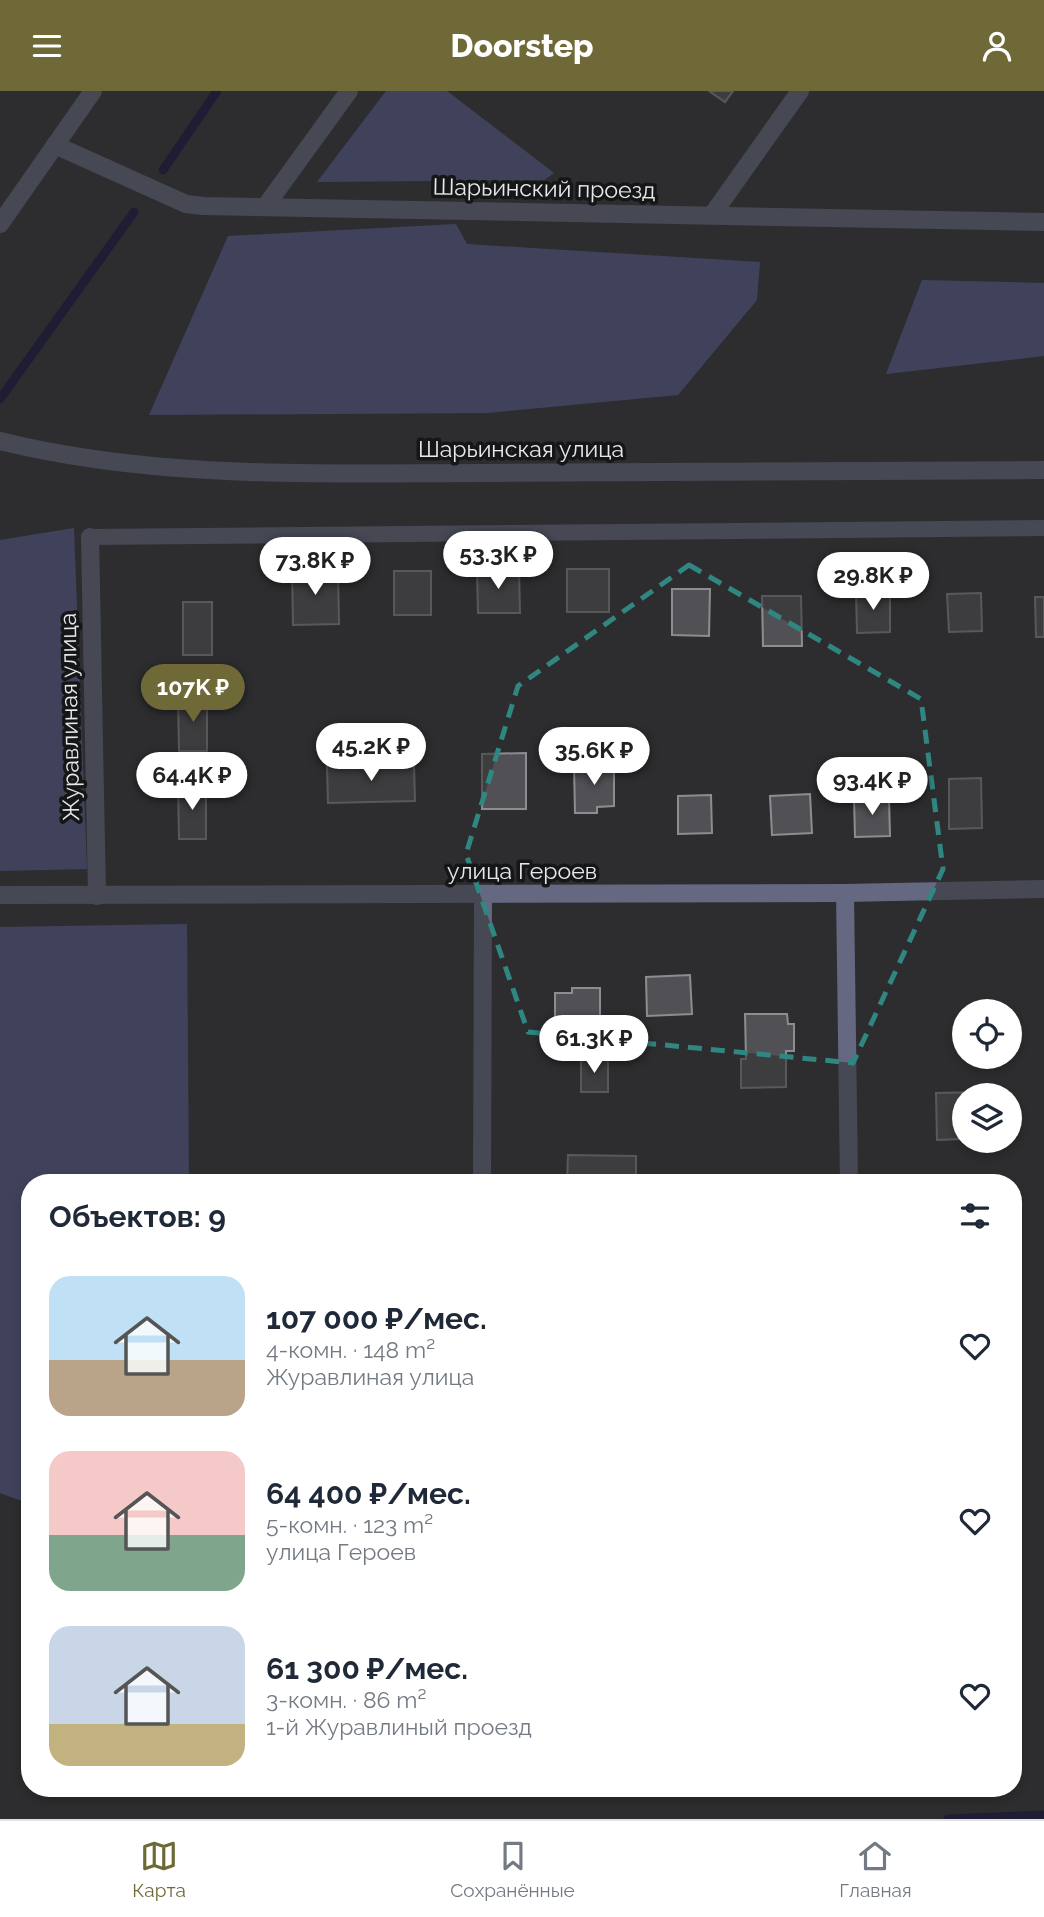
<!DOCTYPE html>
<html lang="ru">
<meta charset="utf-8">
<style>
:root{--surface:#fff;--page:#f6f6f7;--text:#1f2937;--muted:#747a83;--line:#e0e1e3;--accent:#6e6937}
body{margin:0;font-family:Raleway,sans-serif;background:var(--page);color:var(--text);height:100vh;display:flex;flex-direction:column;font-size:26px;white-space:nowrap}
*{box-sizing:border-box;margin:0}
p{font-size:23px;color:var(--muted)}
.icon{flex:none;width:38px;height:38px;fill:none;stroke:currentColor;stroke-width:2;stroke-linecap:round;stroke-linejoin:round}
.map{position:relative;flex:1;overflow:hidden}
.drawer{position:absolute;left:21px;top:1083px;width:1001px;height:623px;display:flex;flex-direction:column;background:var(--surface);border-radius:28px;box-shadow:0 4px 10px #0003}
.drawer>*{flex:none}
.controls{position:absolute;left:952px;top:908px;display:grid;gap:14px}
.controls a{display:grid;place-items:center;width:70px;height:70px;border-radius:50%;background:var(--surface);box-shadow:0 4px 10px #0003;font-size:35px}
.price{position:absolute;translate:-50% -60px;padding:0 16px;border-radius:24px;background:#fff;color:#222;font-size:23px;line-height:46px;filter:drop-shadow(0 2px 4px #0008)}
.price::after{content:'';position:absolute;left:50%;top:42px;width:21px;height:16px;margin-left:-10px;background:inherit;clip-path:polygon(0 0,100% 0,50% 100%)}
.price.active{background:var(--accent);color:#fff}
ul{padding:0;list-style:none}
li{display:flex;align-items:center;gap:21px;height:175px;padding:0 28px}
li span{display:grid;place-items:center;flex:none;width:196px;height:140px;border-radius:21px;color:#555}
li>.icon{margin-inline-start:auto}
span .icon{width:84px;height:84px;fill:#fffc;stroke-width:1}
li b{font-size:30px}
h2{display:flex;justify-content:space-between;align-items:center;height:84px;padding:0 28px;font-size:30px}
header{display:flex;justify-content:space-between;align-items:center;height:91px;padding:0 28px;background:var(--accent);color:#fff;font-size:32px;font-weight:800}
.menu{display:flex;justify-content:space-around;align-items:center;height:98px;border-top:2px solid var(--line);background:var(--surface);font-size:19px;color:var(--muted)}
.menu a{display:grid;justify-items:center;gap:4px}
.menu .active{color:var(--accent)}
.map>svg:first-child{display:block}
</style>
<header><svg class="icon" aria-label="menu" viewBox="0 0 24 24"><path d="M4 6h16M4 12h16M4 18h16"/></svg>Doorstep<svg class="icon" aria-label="person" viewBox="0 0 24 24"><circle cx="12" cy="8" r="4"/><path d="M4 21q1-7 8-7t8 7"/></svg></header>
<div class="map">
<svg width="1044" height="1728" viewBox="0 0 1044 1728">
<rect width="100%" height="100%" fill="#2d2d30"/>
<!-- forest -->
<g fill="#575c93">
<polygon points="386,0 447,0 554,82 544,89 317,91"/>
<polygon points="456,133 467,153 760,171 757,209 678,304 487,322 149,324 228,145"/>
<polygon points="922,189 1044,192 1044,265 886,283"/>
<polygon points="74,437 87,778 0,780 0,449"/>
<polygon points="187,833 189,1092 30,1092 30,1413 0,1402 0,836"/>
</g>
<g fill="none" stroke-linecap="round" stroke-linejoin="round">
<!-- stream -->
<g stroke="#0e0939" stroke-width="9">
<polyline points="163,79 217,0"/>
<polyline points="0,308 134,121"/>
<polyline points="948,1728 1044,1724"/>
</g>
</g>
<!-- building -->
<g fill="#515155" stroke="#8c8d90" stroke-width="2">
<polygon points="709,0 733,0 725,11"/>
<rect x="567" y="478" width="42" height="43"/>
<polygon points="292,479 338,479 339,533 293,534"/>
<polygon points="477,479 519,479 520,522 478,522"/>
<rect x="394" y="480" width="37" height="44"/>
<polygon points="672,498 710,498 709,545 672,544"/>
<polygon points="890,500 890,541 857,542 856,501"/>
<polygon points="981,502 982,540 949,541 947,503"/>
<polygon points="762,505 801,505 802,555 763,555"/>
<polygon points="1035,506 1044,506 1044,546 1036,546"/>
<rect x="183" y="511" width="29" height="53"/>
<polygon points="178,607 207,607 207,660 179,660"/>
<polygon points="526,662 526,718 482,718 482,663"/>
<polygon points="414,673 415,710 328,712 327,674"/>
<polygon points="614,673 614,715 597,716 597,722 575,722 574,674"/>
<polygon points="981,687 982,737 949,738 949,688"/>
<polygon points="178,695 206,695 206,748 179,748"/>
<polygon points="810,703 812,742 772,744 770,705"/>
<polygon points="711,704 712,742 678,743 678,705"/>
<polygon points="854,707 889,707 890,745 855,746"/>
<polygon points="690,884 692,923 647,925 646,886"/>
<polygon points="572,897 600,897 600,942 555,942 555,902 572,902"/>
<polygon points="745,923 787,923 788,933 794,933 794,960 786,960 786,996 741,997 741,968 746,968"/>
<rect x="581" y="968" width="27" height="33"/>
<polygon points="981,1001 982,1004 964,1004 964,1048 937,1049 936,1002"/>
<polygon points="568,1064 636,1065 636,1092 567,1092"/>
<polygon points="971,1087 971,1092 917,1092 917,1090"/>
</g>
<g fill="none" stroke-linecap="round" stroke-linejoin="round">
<!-- lane -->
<polyline stroke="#656881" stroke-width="16" points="90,446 1044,437"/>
<!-- street -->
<g stroke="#656881" stroke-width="18">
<polyline points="55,54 186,113 203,115 1044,131"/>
<polyline points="265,116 349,0"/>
<polyline points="712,124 800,0"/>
<polyline points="0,133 93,0"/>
<path d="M0 350C158 389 323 382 484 382 671 381 857 380 1044 379"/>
<polyline points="90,446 97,805"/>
<polyline points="845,802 849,1092"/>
<polyline points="0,804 845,802 1044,798"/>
<polyline points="482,1092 483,804"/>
</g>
</g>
<!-- marked area -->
<path d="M0 0H1044V1728H0ZM689 474 921 608 943 778 853 972 528 941 466 763 518 595Z" fill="#2d2d30" fill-opacity=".55" fill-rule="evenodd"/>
<path fill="none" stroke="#308781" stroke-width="5" stroke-dasharray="14 9" stroke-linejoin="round" d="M689 474 921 608 943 778 853 972 528 941 466 763 518 595Z"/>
<g text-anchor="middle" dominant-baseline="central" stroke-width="7" stroke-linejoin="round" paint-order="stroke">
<!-- street labels -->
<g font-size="23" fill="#e8e8ea" stroke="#151617">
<text transform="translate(544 97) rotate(1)">Шарьинский проезд</text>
<text x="521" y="357">Шарьинская улица</text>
<text transform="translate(69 626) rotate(-91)">Журавлиная улица</text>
<text x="522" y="779">улица Героев</text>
</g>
</g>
</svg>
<div class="controls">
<a><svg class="icon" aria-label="locate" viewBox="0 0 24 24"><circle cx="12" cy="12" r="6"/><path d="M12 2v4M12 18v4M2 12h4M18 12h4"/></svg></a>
<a><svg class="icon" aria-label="layers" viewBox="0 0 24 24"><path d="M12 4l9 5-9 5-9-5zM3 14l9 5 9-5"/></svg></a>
</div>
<b class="price" style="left:498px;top:500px">53.3K ₽</b>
<b class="price" style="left:315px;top:506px">73.8K ₽</b>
<b class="price" style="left:873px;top:521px">29.8K ₽</b>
<b class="price active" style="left:193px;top:633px">107K ₽</b>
<b class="price" style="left:371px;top:692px">45.2K ₽</b>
<b class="price" style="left:594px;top:696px">35.6K ₽</b>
<b class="price" style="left:192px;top:721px">64.4K ₽</b>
<b class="price" style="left:872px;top:726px">93.4K ₽</b>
<b class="price" style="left:594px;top:984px">61.3K ₽</b>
<section class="drawer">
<h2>Объектов: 9<svg class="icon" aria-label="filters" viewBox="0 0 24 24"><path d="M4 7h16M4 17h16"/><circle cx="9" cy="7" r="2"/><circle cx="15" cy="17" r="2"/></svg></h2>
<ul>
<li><span style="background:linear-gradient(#bfe0f5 60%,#b9a48a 0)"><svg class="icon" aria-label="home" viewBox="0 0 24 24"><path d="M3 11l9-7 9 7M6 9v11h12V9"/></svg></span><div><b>107 000 ₽/мес.</b><p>4-комн. · 148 m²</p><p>Журавлиная улица</p></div><svg class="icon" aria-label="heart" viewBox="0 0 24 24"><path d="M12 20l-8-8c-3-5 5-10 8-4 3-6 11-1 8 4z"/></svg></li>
<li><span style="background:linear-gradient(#f6c9c9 60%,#7fa58c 0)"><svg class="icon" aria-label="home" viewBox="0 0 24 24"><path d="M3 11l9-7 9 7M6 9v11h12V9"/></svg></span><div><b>64 400 ₽/мес.</b><p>5-комн. · 123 m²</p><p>улица Героев</p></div><svg class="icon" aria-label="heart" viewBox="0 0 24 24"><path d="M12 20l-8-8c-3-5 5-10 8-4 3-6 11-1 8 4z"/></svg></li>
<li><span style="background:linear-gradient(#c9d6e8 70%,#c2b280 0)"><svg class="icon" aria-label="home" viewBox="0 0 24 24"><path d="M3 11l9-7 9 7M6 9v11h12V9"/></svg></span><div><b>61 300 ₽/мес.</b><p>3-комн. · 86 m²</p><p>1-й Журавлиный проезд</p></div><svg class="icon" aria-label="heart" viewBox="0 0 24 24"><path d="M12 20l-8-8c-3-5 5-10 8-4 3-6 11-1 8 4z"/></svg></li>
</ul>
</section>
</div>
<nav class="menu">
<a class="active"><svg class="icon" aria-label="map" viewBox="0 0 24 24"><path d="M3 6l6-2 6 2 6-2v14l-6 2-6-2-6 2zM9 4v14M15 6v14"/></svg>Карта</a>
<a><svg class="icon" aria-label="saved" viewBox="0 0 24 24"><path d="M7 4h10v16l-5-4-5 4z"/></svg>Сохранённые</a>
<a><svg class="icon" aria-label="home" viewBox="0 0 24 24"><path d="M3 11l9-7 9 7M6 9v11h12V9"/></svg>Главная</a>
</nav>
